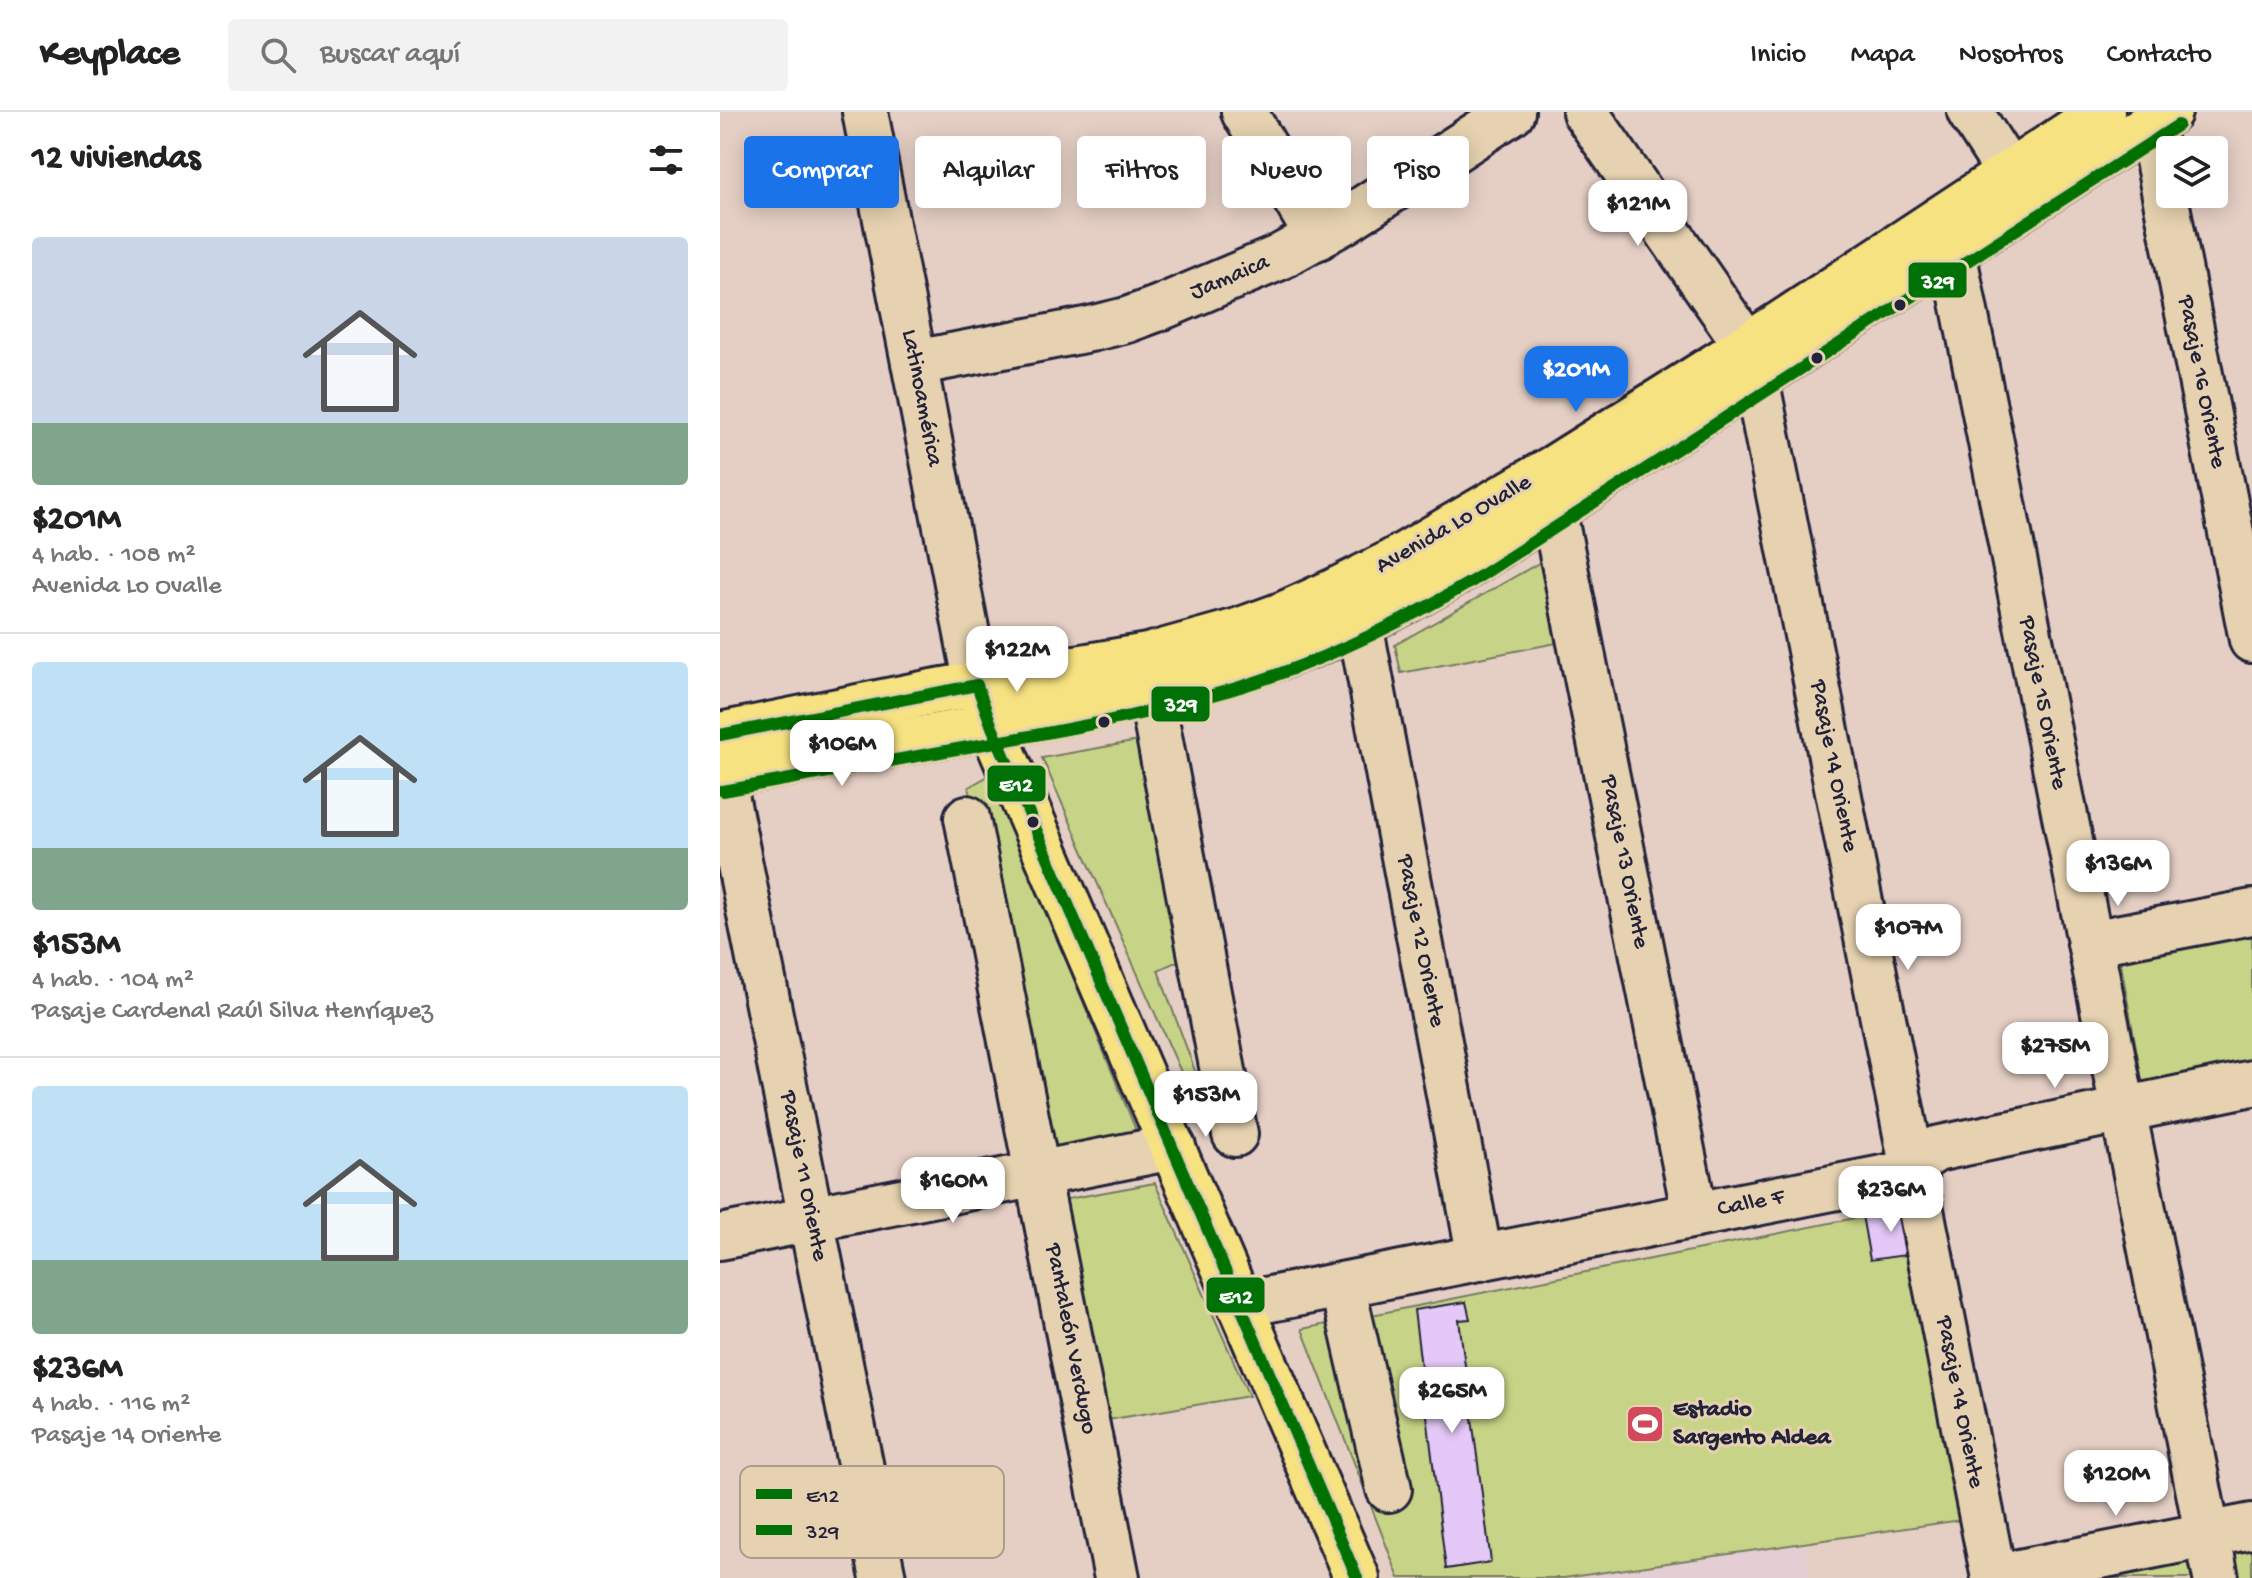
<!DOCTYPE html>
<html lang="es">
<meta charset="utf-8">
<style>
:root{--surface:#fff;--page:#f2f2f2;--text:#222;--muted:#767676;--line:#e0e0e0;--accent:#1a73e8}
body{margin:0;font-family:"Gochi Hand",sans-serif;background:var(--page);color:var(--text);height:100vh;display:flex;flex-direction:column;font-size:30px;white-space:nowrap}
*{box-sizing:border-box;margin:0}
p{font-size:26px;color:var(--muted)}
.icon{flex:none;width:44px;height:44px;fill:none;stroke:currentColor;stroke-width:2;stroke-linecap:round;stroke-linejoin:round}
.map{position:relative;flex:1;overflow:hidden}
.sheet{display:flex;flex-direction:column;background:var(--surface);width:720px}
.sheet>*{flex:none}
.banner{position:absolute;left:24px;top:24px;width:760px;height:72px;display:flex;gap:16px}
.fabs{position:absolute;left:1436px;top:24px;display:grid;gap:16px}
.fabs a{display:grid;place-items:center;width:72px;height:72px;border-radius:8px;background:var(--surface);box-shadow:0 4px 20px #0003;font-size:40px}
.price{position:absolute;translate:-50% -68px;padding:0 18px;border-radius:16px;background:#fff;color:#222;font-size:26px;line-height:52px;filter:drop-shadow(0 2px 4px #0008)}
.price::after{content:'';position:absolute;left:50%;top:48px;width:24px;height:18px;margin-left:-12px;background:inherit;clip-path:polygon(0 0,100% 0,50% 100%)}
.price.on{background:var(--accent);color:#fff}
ul{padding:0;list-style:none}
li{display:grid;align-content:center;gap:16px;height:424px;padding:0 32px}
li+li{border-top:2px solid var(--line)}
li span{display:grid;place-items:center;height:248px;border-radius:8px;color:#555}
li>.icon{margin-inline-start:auto}
span .icon{width:144px;height:144px;fill:#fffc;stroke-width:1}
li b{font-size:34px}
h2{display:flex;justify-content:space-between;align-items:center;height:96px;padding:0 32px;font-size:34px}
.tag{padding:0 28px;border-radius:8px;background:var(--surface);box-shadow:0 4px 20px #0003;font-size:28px;line-height:72px}
.tag.on{background:var(--accent);color:#fff}
header{display:flex;align-items:center;gap:48px;box-sizing:border-box;height:112px;padding:0 40px;background:var(--surface);border-bottom:2px solid var(--line)}
header strong{font-size:38px}
nav{display:flex;gap:44px;margin-inline-start:auto;font-size:28px}
.search{width:560px;height:72px;background:var(--page);display:flex;align-items:center;gap:20px;box-sizing:border-box;padding:0 28px;border-radius:8px;color:var(--muted);font-size:30px}
main{display:flex;flex:1;min-height:0}
.map>svg:first-child{display:block}
</style>
<header>
<strong>Keyplace</strong>
<div class="search"><svg class="icon" aria-label="search" viewBox="0 0 24 24"><circle cx="10" cy="10" r="6"/><path d="M15 15l6 6"/></svg>Buscar aquí</div>
<nav><a>Inicio</a><a>Mapa</a><a>Nosotros</a><a>Contacto</a></nav>
</header>
<main>
<section class="sheet">
<h2>12 viviendas<svg class="icon" aria-label="filters" viewBox="0 0 24 24"><path d="M4 7h16M4 17h16"/><circle cx="9" cy="7" r="2"/><circle cx="15" cy="17" r="2"/></svg></h2>
<ul>
<li><span style="background:linear-gradient(#c9d6e8 75%,#7fa58c 0)"><svg class="icon" aria-label="home" viewBox="0 0 24 24"><path d="M3 11l9-7 9 7M6 9v11h12V9"/></svg></span><div><b>$201M</b><p>4 hab. · 108 m²</p><p>Avenida Lo Ovalle</p></div></li>
<li><span style="background:linear-gradient(#bfe0f5 75%,#7fa58c 0)"><svg class="icon" aria-label="home" viewBox="0 0 24 24"><path d="M3 11l9-7 9 7M6 9v11h12V9"/></svg></span><div><b>$153M</b><p>4 hab. · 104 m²</p><p>Pasaje Cardenal Raúl Silva Henríquez</p></div></li>
<li><span style="background:linear-gradient(#bfe0f5 70%,#7fa58c 0)"><svg class="icon" aria-label="home" viewBox="0 0 24 24"><path d="M3 11l9-7 9 7M6 9v11h12V9"/></svg></span><div><b>$236M</b><p>4 hab. · 116 m²</p><p>Pasaje 14 Oriente</p></div></li>
</ul>
</section>
<div class="map">
<svg width="1532" height="1466" viewBox="0 0 1532 1466">
<rect width="100%" height="100%" fill="#e5cfc5"/>
<filter id="ink" filterUnits="userSpaceOnUse"><feTurbulence type="fractalNoise" baseFrequency=".0125" numOctaves="2"/><feDisplacementMap in="SourceGraphic" scale="16" xChannelSelector="R" yChannelSelector="G"/><feConvolveMatrix kernelMatrix="1 2 1 2 8 2 1 2 1" color-interpolation-filters="sRGB"/></filter>
<g filter="url(#ink)">
<!-- built -->
<polygon fill="#e5cdd4" points="1084,1431 1091,1466 844,1466"/>
<!-- green -->
<g fill="#c7d487" stroke="#747b61" stroke-width="2">
<polygon points="831,444 847,529 681,561 675,533"/>
<polygon points="424,628 467,845 438,858 497,1019 488,1021 322,646"/>
<polygon points="270,663 418,1023 331,1040 322,1035 249,675"/>
<polygon points="1532,823 1532,960 1424,980 1400,847"/>
<polygon points="435,1071 529,1284 387,1308 342,1088"/>
<polygon points="1190,1095 1248,1407 844,1466 679,1466 582,1217"/>
<polygon points="1532,1428 1532,1466 1338,1466"/>
</g>
<!-- building -->
<g fill="#e4c8f7" stroke="#22223b" stroke-width="2">
<polygon points="1190,1095 1200,1141 1150,1148 1142,1103"/>
<polygon points="746,1190 750,1207 739,1208 771,1450 726,1457 694,1198"/>
</g>
<g fill="none" stroke-linecap="round" stroke-linejoin="round">
<defs>
<g id="minor">
<polyline points="145,0 257,573"/>
<polyline points="524,0 598,125"/>
<polyline points="865,0 1027,234"/>
<polyline points="1250,0 1289,61"/>
<polyline points="1431,12 1532,528"/>
<polyline points="1233,139 1496,1466"/>
<polyline points="195,251 370,217 407,208 442,195 558,146 623,110 792,0"/>
<polyline points="1036,266 1274,1466"/>
<polyline points="833,396 975,1103"/>
<polyline points="640,512 760,1146"/>
<polyline points="431,582 515,1022"/>
<polyline points="2,663 163,1466"/>
<polyline points="247,706 397,1466"/>
<polyline points="1370,831 1532,800"/>
<polyline points="0,1125 453,1035"/>
<polyline points="622,1173 669,1377"/>
<polyline points="520,1193 1193,1060 1202,1046 1216,1037 1532,971"/>
<polyline points="1274,1465 1532,1414"/>
</g>
<g id="major">
<polyline points="263,589 272,615 637,1466"/>
<polyline points="0,623 212,580 428,544 518,519 562,503 615,479 667,453 835,355 1027,234 1382,0"/>
<path d="M0 663C78 649 156 635 234 621 355 600 478 578 593 532 646 511 696 484 745 455L1449 0"/>
</g>
</defs>
<!-- minor casing -->
<use href="#minor" stroke="#22223b" stroke-width="50"/>
<!-- major casing -->
<use href="#major" stroke="#22223b" stroke-width="50"/>
<!-- minor -->
<use href="#minor" stroke="#e6d2b0" stroke-width="44"/>
<!-- major -->
<use href="#major" stroke="#f7e281" stroke-width="44"/>
<defs>
<polyline id="bus-1" points="0,623 257,573 272,615 637,1466"/>
<path id="bus-2" d="M3 679C85 664 167 649 248 635 352 617 457 598 556 563 626 538 690 506 754 468L1458 13"/>
</defs>
<!-- bus-1 casing -->
<use href="#bus-1" stroke="#e6d2b0" stroke-width="18"/>
<!-- bus-2 casing -->
<use href="#bus-2" stroke="#e6d2b0" stroke-width="18"/>
<!-- bus-1 -->
<use href="#bus-1" stroke="#007106" stroke-width="12"/>
<!-- bus-2 -->
<use href="#bus-2" stroke="#007106" stroke-width="12"/>
</g>
</g>
<!-- icons -->
<defs>
<symbol id="stadium-square" viewBox="-11 -11 22 22"><rect x="-9" y="-9" width="18" height="18" rx="4" fill="#d1495b" stroke="#e6d2b0"/><path d="M0-5a6.5 5 0 1 0 0 10a6.5 5 0 1 0 0-10ZM-3.5-1.8h7v3.6h-7Z" fill="#fff"/></symbol>
</defs>
<g fill-rule="evenodd">
<use href="#stadium-square" x="903" y="1290" width="44" height="44"/>
</g>
<!-- markers -->
<g fill="#22223b" stroke="#e6d2b0" stroke-width="3">
<circle cx="1180" cy="193" r="7"/>
<circle cx="1097" cy="246" r="7"/>
<circle cx="384" cy="610" r="7"/>
<circle cx="313" cy="710" r="7"/>
</g>
<g text-anchor="middle" dominant-baseline="central" stroke-width="6" stroke-linejoin="round" paint-order="stroke">
<!-- street labels -->
<g font-size="24" fill="#22223b" stroke="#e6d2b0">
<text transform="translate(510 166) rotate(-23)">Jamaica</text>
<text transform="translate(1481 270) rotate(79)">Pasaje 16 Oriente</text>
<text transform="translate(201 286) rotate(79)">Latinoamérica</text>
<text transform="translate(734 413) rotate(-30)">Avenida Lo Ovalle</text>
<text transform="translate(1322 591) rotate(79)">Pasaje 15 Oriente</text>
<text transform="translate(1113 654) rotate(79)">Pasaje 14 Oriente</text>
<text transform="translate(904 750) rotate(79)">Pasaje 13 Oriente</text>
<text transform="translate(700 829) rotate(79)">Pasaje 12 Oriente</text>
<text transform="translate(83 1064) rotate(79)">Pasaje 11 Oriente</text>
<text transform="translate(1031 1092) rotate(-11)">Calle F</text>
<text transform="translate(350 1227) rotate(79)">Pantaleón Verdugo</text>
<text transform="translate(1239 1290) rotate(79)">Pasaje 14 Oriente</text>
</g>
<!-- poi labels -->
<g font-size="24" font-weight="bold" fill="#22223b" stroke="#e6d2b0" text-anchor="start">
<text x="953" y="1298">Estadio<tspan x="953" dy="28">Sargento Aldea</tspan></text>
</g>
</g>
<!-- legend -->
<rect x="20" y="1354" width="264" height="92" rx="12" fill="#e6d2b0" stroke="#ab9d8d" stroke-width="2"/>
<rect x="36" y="1377" width="36" height="10" fill="#007106"/>
<rect x="36" y="1413" width="36" height="10" fill="#007106"/>
<g font-size="22" fill="#22223b">
<text x="86" y="1390">E12</text>
<text x="86" y="1426">329</text>
</g>
<g stroke="#e6d2b0" stroke-width="3">
<rect x="1187" y="149" width="61" height="38" rx="8" fill="#007106"/>
<rect x="430" y="573" width="61" height="38" rx="8" fill="#007106"/>
<rect x="266" y="652" width="61" height="39" rx="8" fill="#007106"/>
<rect x="485" y="1164" width="61" height="38" rx="8" fill="#007106"/>
</g>
<g font-size="22" text-anchor="middle" font-weight="bold" fill="#fff">
<text x="1218" y="176">329</text>
<text x="461" y="599">329</text>
<text x="296" y="679">E12</text>
<text x="516" y="1191">E12</text>
</g>
</svg>
<div class="fabs">
<a><svg class="icon" aria-label="layers" viewBox="0 0 24 24"><path d="M12 4l9 5-9 5-9-5zM3 14l9 5 9-5"/></svg></a>
</div>
<b class="price" style="left:918px;top:136px">$121M</b>
<b class="price on" style="left:856px;top:302px">$201M</b>
<b class="price" style="left:297px;top:582px">$122M</b>
<b class="price" style="left:122px;top:676px">$106M</b>
<b class="price" style="left:1398px;top:796px">$136M</b>
<b class="price" style="left:1188px;top:860px">$107M</b>
<b class="price" style="left:1335px;top:978px">$275M</b>
<b class="price" style="left:486px;top:1027px">$153M</b>
<b class="price" style="left:233px;top:1113px">$160M</b>
<b class="price" style="left:1171px;top:1122px">$236M</b>
<b class="price" style="left:732px;top:1323px">$265M</b>
<b class="price" style="left:1396px;top:1406px">$120M</b>
<div class="banner">
<a class="tag on">Comprar</a>
<a class="tag">Alquilar</a>
<a class="tag">Filtros</a>
<a class="tag">Nuevo</a>
<a class="tag">Piso</a>
</div>
</div>
</main>
